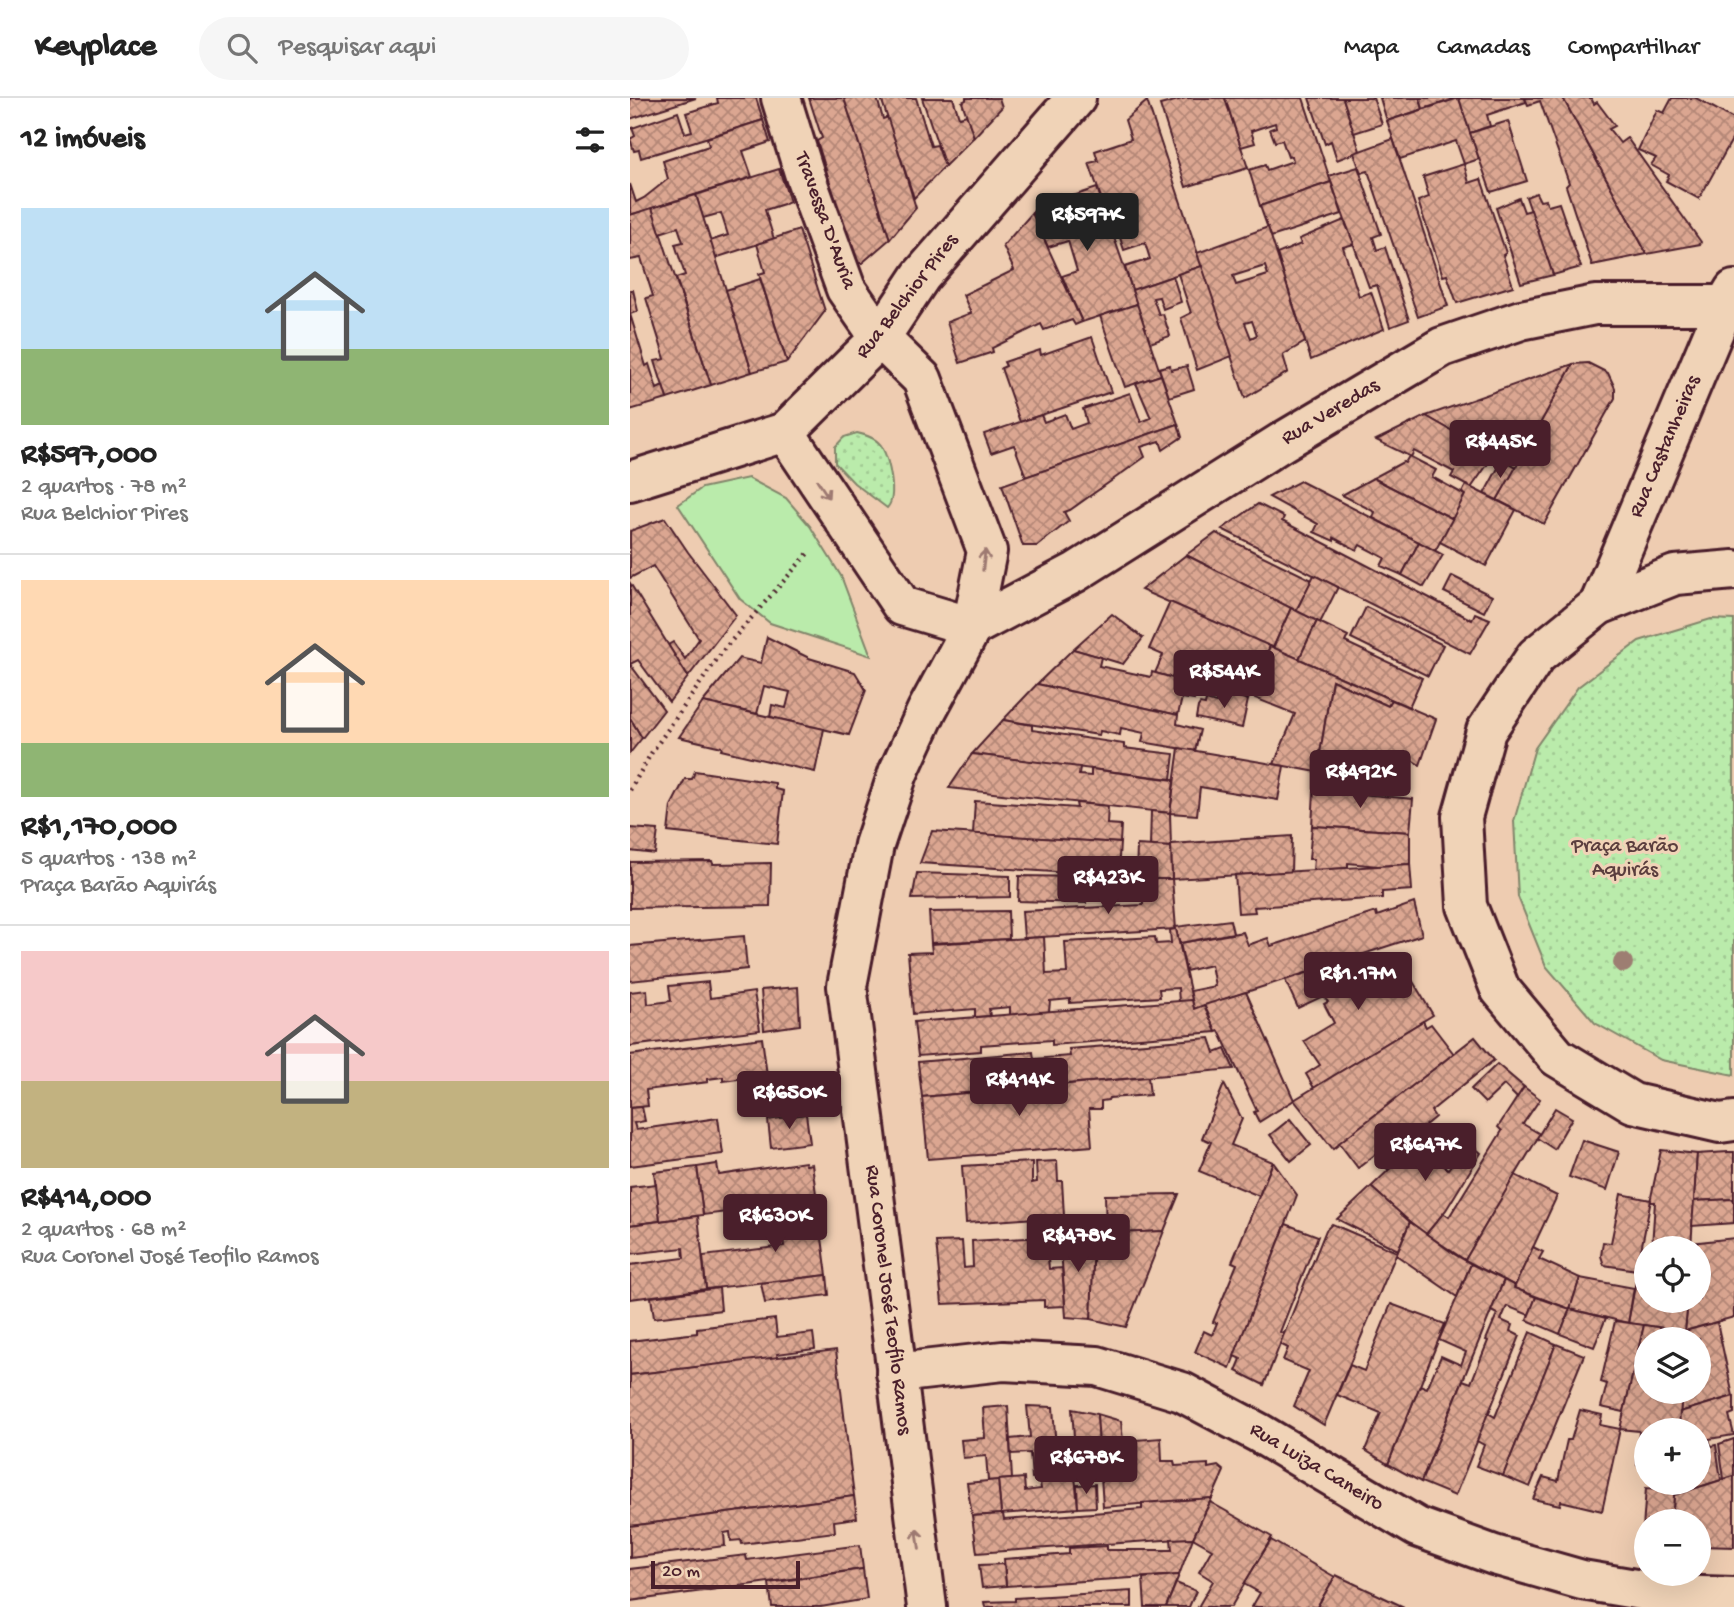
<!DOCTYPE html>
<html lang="pt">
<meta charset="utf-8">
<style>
:root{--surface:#fff;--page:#f6f6f6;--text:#222;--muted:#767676;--line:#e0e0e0;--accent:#4a1f2b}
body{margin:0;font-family:"Gochi Hand",sans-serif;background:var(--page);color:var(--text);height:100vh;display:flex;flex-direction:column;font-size:26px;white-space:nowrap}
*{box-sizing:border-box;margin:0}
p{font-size:23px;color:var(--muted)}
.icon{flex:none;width:38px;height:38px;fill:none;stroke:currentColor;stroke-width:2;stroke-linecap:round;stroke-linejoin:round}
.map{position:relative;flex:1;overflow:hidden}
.drawer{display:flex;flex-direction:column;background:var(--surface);width:630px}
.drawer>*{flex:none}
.tools{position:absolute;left:1004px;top:1138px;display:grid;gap:14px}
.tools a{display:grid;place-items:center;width:77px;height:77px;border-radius:50%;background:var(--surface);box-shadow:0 7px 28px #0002;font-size:35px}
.scale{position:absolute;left:21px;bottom:18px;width:149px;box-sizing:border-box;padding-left:7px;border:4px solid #4a1f2b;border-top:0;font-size:19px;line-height:24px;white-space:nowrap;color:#4a1f2b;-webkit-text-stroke:5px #f0d3b7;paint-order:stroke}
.price{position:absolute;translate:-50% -60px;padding:0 16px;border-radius:7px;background:var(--accent);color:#fff;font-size:23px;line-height:46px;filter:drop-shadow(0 2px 4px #0008)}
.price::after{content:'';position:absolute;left:50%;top:42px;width:21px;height:16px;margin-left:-10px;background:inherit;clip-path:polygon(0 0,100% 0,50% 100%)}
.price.on{background:#222;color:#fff}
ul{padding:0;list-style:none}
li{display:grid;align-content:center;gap:14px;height:371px;padding:0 21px}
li+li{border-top:2px solid var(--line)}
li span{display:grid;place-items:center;height:217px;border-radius:0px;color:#555}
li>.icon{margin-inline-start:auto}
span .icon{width:126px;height:126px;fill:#fffc;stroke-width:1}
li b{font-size:30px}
h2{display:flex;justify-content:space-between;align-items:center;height:84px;padding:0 21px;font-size:30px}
header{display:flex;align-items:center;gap:42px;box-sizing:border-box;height:98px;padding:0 35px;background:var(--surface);border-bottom:2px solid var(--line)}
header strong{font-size:33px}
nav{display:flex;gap:38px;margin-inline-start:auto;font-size:24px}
.search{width:490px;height:63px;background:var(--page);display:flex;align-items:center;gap:18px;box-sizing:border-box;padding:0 24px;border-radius:38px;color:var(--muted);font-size:26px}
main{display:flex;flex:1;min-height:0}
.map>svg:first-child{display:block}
</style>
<header>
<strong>Keyplace</strong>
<div class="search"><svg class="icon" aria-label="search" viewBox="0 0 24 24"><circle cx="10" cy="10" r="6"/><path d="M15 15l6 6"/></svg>Pesquisar aqui</div>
<nav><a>Mapa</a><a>Camadas</a><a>Compartilhar</a></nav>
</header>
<main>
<section class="drawer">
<h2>12 imóveis<svg class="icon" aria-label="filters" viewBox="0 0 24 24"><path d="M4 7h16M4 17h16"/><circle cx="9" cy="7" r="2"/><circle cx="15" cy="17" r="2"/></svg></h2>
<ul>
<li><span style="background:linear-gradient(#bfe0f5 65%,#8fb573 0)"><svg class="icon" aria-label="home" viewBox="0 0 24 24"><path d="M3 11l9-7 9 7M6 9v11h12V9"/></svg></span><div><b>R$597,000</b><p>2 quartos · 78 m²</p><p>Rua Belchior Pires</p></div></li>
<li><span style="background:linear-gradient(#ffd9b3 75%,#8fb573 0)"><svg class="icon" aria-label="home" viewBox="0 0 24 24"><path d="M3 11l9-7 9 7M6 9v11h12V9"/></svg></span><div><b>R$1,170,000</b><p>5 quartos · 138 m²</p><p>Praça Barão Aquirás</p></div></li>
<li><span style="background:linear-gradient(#f6c9c9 60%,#c2b280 0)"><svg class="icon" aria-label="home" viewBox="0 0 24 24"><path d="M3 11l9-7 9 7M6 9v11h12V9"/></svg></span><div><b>R$414,000</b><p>2 quartos · 68 m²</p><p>Rua Coronel José Teofilo Ramos</p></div></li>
</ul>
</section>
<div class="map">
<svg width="1104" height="1509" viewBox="0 0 1104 1509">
<defs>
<pattern id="park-dots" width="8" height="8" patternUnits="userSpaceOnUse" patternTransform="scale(1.75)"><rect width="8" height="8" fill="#baebab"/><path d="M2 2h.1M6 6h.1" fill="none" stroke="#a1c993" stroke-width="1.8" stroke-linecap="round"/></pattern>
<pattern id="building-cross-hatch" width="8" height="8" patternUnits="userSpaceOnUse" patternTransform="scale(1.75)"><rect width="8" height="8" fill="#dba691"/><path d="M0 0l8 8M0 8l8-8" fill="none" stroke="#b48777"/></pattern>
</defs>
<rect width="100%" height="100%" fill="#eeccb1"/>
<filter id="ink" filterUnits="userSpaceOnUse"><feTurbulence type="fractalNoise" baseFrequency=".0143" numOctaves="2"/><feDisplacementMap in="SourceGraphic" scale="14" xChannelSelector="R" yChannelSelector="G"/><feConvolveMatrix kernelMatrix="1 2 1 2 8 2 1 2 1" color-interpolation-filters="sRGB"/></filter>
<g filter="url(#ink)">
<!-- grass -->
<polygon fill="#baebab" stroke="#82856b" stroke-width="2" points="118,380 156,400 180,428 211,478 241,558 140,525 110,501 48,407 72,390"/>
<!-- park -->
<g fill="url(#park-dots)" stroke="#82856b" stroke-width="2">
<path d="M227 335C236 337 247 340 252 349 259 362 268 399 257 410L224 385 205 365V349L214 339Z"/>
<polygon points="1081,521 1104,522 1104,977 1031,962 965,925 916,868 888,799 884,723 905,650 948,589 1009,543"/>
</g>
<!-- building -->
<g fill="url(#building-cross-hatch)" stroke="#4a1f2b" stroke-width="2" fill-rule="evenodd">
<polygon points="0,0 66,0 0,21"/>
<polygon points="87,0 126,0 133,22 11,60 9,52 4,53 0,41 5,38 2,30 48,14 55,35 62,33 56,15 88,5"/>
<polygon points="179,0 214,0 260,141 232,165 227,165 224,161 187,43 192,40"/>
<polygon points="214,0 247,0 253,21 258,19 286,110 260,141"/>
<polygon points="251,0 286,0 301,48 307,47 315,68 284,100"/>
<polygon points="292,0 323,0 329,19 337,17 344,39 315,68"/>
<polygon points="336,0 369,0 372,9 344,39 332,4 336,2"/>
<polygon points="556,0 595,0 618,70 556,89 530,7"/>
<polygon points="595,0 673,0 701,84 630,108 619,72 635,67 637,72 663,63 662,58 658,59 652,42 645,44 640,31 646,29 645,25 621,33 625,45 611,49"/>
<polygon points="679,0 713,0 730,53 707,62 701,43 695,46"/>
<polygon points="713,0 743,0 752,26 724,35"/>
<polygon points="750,0 790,0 793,11 757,23"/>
<polygon points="790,0 828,0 793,11"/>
<polygon points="829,0 849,61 834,66 826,43 770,61 757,23"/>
<polygon points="829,0 895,0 896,4 857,17 860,28 840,35"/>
<polygon points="895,0 933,0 1017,156 962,167 936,88 939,85 910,3 898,7"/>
<polygon points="933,0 961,0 964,6 967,4 985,28 979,31 990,45 997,40 1071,144 1070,146 1017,156"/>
<polygon points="1042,0 1066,0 1104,21 1104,38 1069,101 1036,83 1039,77 1021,67 1026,60 1008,52 1027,12 1034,15"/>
<polygon points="517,3 572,168 502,192 495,169 520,161 515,145 494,152 479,106 474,108 459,65 468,63 465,53 501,41 495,22"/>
<polygon points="133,22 140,44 113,53 122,79 0,117 0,86 6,104 14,100 38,81 33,63 79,48 77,40"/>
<polygon points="878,23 897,83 861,94 840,35"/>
<polygon points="763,41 818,208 788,219 738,73 731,75 724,55"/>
<polygon points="834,66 839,85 851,81 876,155 873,157 883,188 827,205 817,177 813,178 788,103 799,99 793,79"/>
<polygon points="728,69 751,136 743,139 747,152 755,149 779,222 760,229 747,187 739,189 699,78"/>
<polygon points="149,71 160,104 135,112 144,141 85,160 80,143 98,137 91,115 73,120 66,97"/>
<polygon points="701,84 712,116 641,139 630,108"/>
<polygon points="467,90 507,206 452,224 432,178 447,173 438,143 418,149 402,115 412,104 429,96 431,102"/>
<polygon points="906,95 910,103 916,102 918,108 929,105 951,169 923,177 896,99"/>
<polygon points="66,97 122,274 81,287 46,180 55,177 45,146 53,144 48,129 30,135 22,110"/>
<polygon points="889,100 894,114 901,112 923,177 891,185 866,110"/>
<polygon points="22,110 81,287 37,301 25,263 35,261 16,200 23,198 11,160 0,162 0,117"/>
<polygon points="402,115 452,224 445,227 442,222 414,232 411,226 362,250 363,254 330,265 317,224 341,215 333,197 384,172 373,148"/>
<polygon points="714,122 724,146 713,149 729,198 741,194 754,231 681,262 647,156 671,146 669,141"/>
<path d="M638 129 675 244 653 257 658 274 615 300 567 155ZM635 168 638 177 606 187 603 178ZM622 223 627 237 621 240 615 225Z"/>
<polygon points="169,132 195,213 157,264 129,176 135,174 127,146"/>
<polygon points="572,168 602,258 567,272 551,220 561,215 548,176"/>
<polygon points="543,178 551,204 533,211 529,199 523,200 529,217 533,216 540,238 520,245 502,192"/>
<polygon points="130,181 157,264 122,274 96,192"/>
<polygon points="0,192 3,192 8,213 0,216"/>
<polygon points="507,206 531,277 495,289 470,218"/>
<polygon points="0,216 16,268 19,266 27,291 33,288 37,301 0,312"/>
<polygon points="462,239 481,294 390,324 371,270 376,268 374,264 410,252 411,257"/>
<polygon points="958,265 978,275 985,290 985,300 914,426 867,402 943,266"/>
<polygon points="943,266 886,369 873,361 880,350 871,345 864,357 796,318"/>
<polygon points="540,267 541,272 557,268 564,291 539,299 529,270"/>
<polygon points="531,277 548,326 396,379 384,347 361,355 354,336 411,317 414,324 435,316 441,331 457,325 453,311 500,295 511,324 521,320 506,285"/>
<polygon points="796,318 864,357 841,390 821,379 824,374 784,353 781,359 746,342"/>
<polygon points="548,326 552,339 533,352 530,343 511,349 515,359 440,412 434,414 439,423 407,448 393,448 372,387"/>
<polygon points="779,358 806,372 802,379 835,397 823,421 743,380 773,364 775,365"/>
<polygon points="873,361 886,369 867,402 854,396"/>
<polygon points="743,380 823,421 805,453 743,420 745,414 712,397"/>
<polygon points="670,383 789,444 772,477 751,468 755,460 730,447 727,452 704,440 704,443 684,434 688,426 639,399"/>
<polygon points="836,387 886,412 856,468 810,444 835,397 832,395"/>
<polygon points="628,406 654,419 652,423 842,522 845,515 860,521 840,556 592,431"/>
<polygon points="35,420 58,454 106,517 58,579 38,547 43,544 55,561 69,541 23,468 0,480 0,433"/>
<polygon points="586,435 682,482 666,513 556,457"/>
<polygon points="789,444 813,457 794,489 772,477"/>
<polygon points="556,457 661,510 643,550 511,492"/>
<polygon points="684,477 708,489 690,525 666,513"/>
<polygon points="822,478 862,498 854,514 814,494"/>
<polygon points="0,485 58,579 39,604 8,562 0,566 34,612 12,640 0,620"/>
<polygon points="540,504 640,548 618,602 600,596 611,570 604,567 597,581 571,568 569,573 554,567 547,581 525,575 533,557 519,551"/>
<polygon points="736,509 813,547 798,578 721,540"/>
<polygon points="661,510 687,523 669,561 643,550"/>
<polygon points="482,516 513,540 493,566 443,551"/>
<polygon points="687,523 718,538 715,544 792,580 779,609 669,561"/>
<polygon points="137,539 179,560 225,574 236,592 219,637 140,619 142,607 156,610 160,594 134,588 127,616 73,604 109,560 131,565"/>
<polygon points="640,548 762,602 758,608 702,582 687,674 644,666 665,616 620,598"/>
<polygon points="443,551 471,559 469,568 521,579 522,574 567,587 564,602 552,600 548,617 407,586"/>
<polygon points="702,582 758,608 762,602 806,621 790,667 778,660 778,664 761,661 756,686 687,674"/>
<polygon points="407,586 548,617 547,626 570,632 565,653 512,644 514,635 491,630 490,637 470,633 469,637 373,622"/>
<polygon points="589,593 618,602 612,630 566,620 568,609 570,606 575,607 576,602 586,605"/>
<polygon points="73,604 194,631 185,674 91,652 92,649 49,639"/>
<polygon points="0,620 12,640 0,655"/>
<polygon points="373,622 402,627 402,632 494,646 494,650 544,656 541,681 342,656"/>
<polygon points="549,650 654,668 648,702 570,689 567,717 540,715"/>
<polygon points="342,656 450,669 449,677 461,678 461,671 544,682 540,715 319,690"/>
<polygon points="65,673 145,685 145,691 153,693 147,746 38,734 41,708 55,681 62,681"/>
<polygon points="687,683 721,689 721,695 783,701 780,734 682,728 684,693 686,693"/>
<polygon points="345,703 447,710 446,705 478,708 477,726 491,727 490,745 343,736"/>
<polygon points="521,713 540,715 541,749 520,748"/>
<polygon points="682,728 780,734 780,766 748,768 718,765 718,770 683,772 684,761 679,761"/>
<polygon points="0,730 28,732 25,756 0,753"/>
<polygon points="302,733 490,745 488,774 470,772 469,777 290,765"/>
<polygon points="662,738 661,774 542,781 541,746"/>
<polygon points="507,747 541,749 542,781 506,781"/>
<polygon points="82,763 83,766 141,765 140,808 0,810 0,764"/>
<polygon points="780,766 782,792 752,794 752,800 624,809 625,814 608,815 605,777"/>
<polygon points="287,775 380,778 380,799 282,801"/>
<polygon points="389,778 457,779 456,805 388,803"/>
<polygon points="512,781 542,781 546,831 394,840 392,813 513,807"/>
<polygon points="784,805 792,837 564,911 560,893 585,888 581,867 556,873 550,845 613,834 618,847 638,840 641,848 746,814 747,818"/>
<polygon points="378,813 379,841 301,845 299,814"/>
<polygon points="600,822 603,835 550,845 545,829"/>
<polygon points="546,831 562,902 549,904 548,890 529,891 530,899 440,905 440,901 420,903 419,914 380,917 380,909 359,911 360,918 345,919 345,911 283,916 278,855 302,854 301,846 414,839 416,876 437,875 435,844 525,839 526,846 541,845 540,832"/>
<polygon points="114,838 117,871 0,883 0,848"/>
<polygon points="730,858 737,879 769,860 803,917 684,990 676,976 690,967 674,943 704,925 694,906 698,904 693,898 668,910 655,882"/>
<polygon points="78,884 80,900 124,894 130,932 0,948 0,894 17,892 18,906 41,903 39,888"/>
<polygon points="168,889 170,927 134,932 131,892"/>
<polygon points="616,894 664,1002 629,1024 624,1014 627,1013 589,933 586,934 574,907"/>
<polygon points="562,902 564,911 574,907 586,934 422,947 422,942 351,947 351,953 288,958 284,924"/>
<polygon points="793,923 796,929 801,926 824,956 703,1051 664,1002"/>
<polygon points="845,939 864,962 801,1013 805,1019 787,1034 792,1040 759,1073 746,1056 728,1070 709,1045"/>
<polygon points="132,940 137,977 93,983 93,979 78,981 78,984 16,992 18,1008 0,1010 0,957"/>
<polygon points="580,940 585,955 595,951 604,971 292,999 288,964 403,954 404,961 440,958 439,951"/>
<polygon points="867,966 894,989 887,1000 874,987 855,1005 841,991"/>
<polygon points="518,979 520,997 479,1000 478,1002 471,1003 471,1011 459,1011 462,1048 298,1061 292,999"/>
<polygon points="594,986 612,1021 601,1047 643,1064 629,1098 569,1073 581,1044 572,1040"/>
<polygon points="894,989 910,1001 893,1026 910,1036 835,1162 796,1136 813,1115 819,1119 872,1033 868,1029"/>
<polygon points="12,1009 15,1023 4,1025 6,1032 88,1020 93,1056 0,1068 0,1010"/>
<polygon points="925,1010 942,1020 924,1051 907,1040"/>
<polygon points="176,1016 180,1045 141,1050 138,1022"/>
<polygon points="660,1021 681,1047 661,1063 640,1037"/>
<polygon points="793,1039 811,1054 806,1062 818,1071 838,1044 851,1055 816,1112 796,1136 776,1121 741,1089"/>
<polygon points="952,1042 989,1054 977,1092 939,1079"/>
<polygon points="1031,1052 1067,1056 1061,1150 1027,1150 1027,1148 1022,1148 1025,1104 1020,1104"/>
<polygon points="1098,1054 1104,1054 1104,1101 1064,1103 1067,1056"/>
<polygon points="427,1063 428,1083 432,1083 434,1118 336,1125 332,1068 402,1064 402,1085 407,1084 406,1064"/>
<polygon points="175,1064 176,1067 182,1066 187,1103 73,1117 67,1069 87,1066 89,1077"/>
<polygon points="643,1064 667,1097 600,1270 565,1254 574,1233 582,1237 587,1225 583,1224 607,1166 602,1164"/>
<polygon points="67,1069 73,1117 30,1123 24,1074"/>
<polygon points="885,1077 927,1098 885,1188 835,1162"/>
<polygon points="26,1086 30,1123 0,1127 0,1089"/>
<polygon points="741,1089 780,1124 768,1152 707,1121"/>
<polygon points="549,1096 534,1133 476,1136 475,1097"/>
<polygon points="991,1096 1021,1102 1007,1172 974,1167 971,1158 973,1144 981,1145"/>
<polygon points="1104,1101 1104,1125 1062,1128 1064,1103"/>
<polygon points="187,1103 197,1177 76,1191 73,1158 154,1148 149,1107"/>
<polygon points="68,1118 76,1191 0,1201 0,1167 54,1160 53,1150 0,1156 0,1127"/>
<polygon points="780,1124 824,1156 841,1166 827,1199 766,1157"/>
<polygon points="656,1126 688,1138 650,1234 654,1236 634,1287 606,1273 611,1261 604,1258"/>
<polygon points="702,1126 767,1154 694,1327 664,1308 679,1273 653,1262 658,1250 650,1246 696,1132"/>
<polygon points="534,1133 496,1229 461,1221 464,1136"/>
<polygon points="464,1136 461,1221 436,1219 430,1138"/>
<polygon points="416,1139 419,1171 432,1170 435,1208 414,1209 414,1202 312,1206 306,1144 332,1143 334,1170 343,1169 342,1143"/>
<polygon points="1104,1140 1104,1219 1055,1233 1058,1202 1069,1202 1069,1150 1061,1150 1061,1145"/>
<polygon points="903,1149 913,1154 909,1161 950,1180 940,1211 884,1190"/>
<polygon points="1011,1156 1017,1157 1017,1202 1058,1202 1055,1233 998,1225"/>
<polygon points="841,1166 874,1182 791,1384 758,1366 790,1287 797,1290 811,1258 831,1267 836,1254 809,1242"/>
<polygon points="197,1177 199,1197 135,1205 131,1185"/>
<polygon points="950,1180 1004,1190 998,1225 940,1211"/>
<polygon points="874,1182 885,1188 884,1190 906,1199 899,1217 877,1208 871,1222 882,1227 880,1233 890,1238 825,1398 791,1384 833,1282 841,1285 858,1243 856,1242 867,1216 861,1213"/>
<polygon points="89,1190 91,1212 24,1220 21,1199"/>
<polygon points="906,1199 940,1211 930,1236 897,1222"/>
<polygon points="761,1206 815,1226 758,1366 735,1352 751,1315 707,1297 720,1267 734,1273"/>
<polygon points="940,1211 976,1220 964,1249 930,1236"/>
<polygon points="145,1221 147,1239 183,1235 185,1251 147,1256 148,1260 0,1277 0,1243 67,1235 67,1230"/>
<polygon points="985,1223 1014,1227 994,1314 971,1309 977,1286 971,1284"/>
<polygon points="1087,1224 1103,1298 1050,1314 1052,1293 1069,1293 1069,1241 1055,1241 1055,1233"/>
<polygon points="1014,1227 1055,1233 1055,1241 1017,1241 1017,1293 1052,1293 1049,1332 1017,1332 1017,1368 1007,1367 1009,1333 990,1331"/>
<polygon points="900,1234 926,1246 873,1378 846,1368 854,1347 847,1343 858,1315 865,1319"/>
<polygon points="926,1246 954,1257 900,1389 873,1378"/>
<polygon points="206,1252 224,1398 0,1428 0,1277"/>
<polygon points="1104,1298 1104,1315 1099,1317 1104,1337 1079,1341 1081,1348 1086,1347 1091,1382 1044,1397 1045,1384 1069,1384 1069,1332 1049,1332 1050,1314"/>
<polygon points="378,1308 382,1381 358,1383 356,1358 333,1360 331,1342 355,1340 353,1310"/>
<polygon points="397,1308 423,1309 428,1378 402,1380 400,1355 381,1356 380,1341 400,1339"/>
<polygon points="442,1311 467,1316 471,1374 445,1377 445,1356 426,1357 425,1340 444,1339"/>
<polygon points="950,1312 972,1317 970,1327 990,1331 972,1413 931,1403 930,1407 903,1401 913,1379 928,1383 937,1342 941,1342"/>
<polygon points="467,1316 491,1323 493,1343 531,1340 532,1363 544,1363 545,1368 578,1366 578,1370 588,1368 594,1373 582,1400 473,1409"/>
<polygon points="1104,1341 1104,1378 1094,1381 1089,1346"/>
<polygon points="445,1377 448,1410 371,1416 368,1382 394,1380 395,1393 411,1391 409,1379"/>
<polygon points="1104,1378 1104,1449 1069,1448 1069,1423 1042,1423 1044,1397"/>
<polygon points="368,1382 371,1416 342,1418 337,1385"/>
<polygon points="1029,1384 1045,1384 1042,1423 1017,1423 1017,1444 1012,1444 1016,1390 1029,1391"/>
<polygon points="465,1386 466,1409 448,1410 447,1387"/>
<polygon points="224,1398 227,1420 204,1423 205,1434 112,1446 111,1442 101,1443 100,1434 94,1435 95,1448 0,1460 0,1428"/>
<polygon points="582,1400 563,1440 347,1455 342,1418 373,1416 374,1422 512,1411 512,1405"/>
<polygon points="580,1404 642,1439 601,1509 568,1509 583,1483 569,1474 582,1451 563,1440"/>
<polygon points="563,1440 549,1477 376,1488 374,1461 439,1456 439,1450 477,1448 477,1452 542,1452 541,1441"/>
<polygon points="641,1442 705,1479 687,1509 622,1509 630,1495 614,1486"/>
<polygon points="230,1447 233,1471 0,1503 0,1471 116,1457 117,1462"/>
<polygon points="374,1466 376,1488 352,1490 349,1467"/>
<polygon points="233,1471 237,1501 191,1509 142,1509 139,1485"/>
<polygon points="549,1477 536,1509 515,1509 513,1480"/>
<polygon points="706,1477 774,1509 687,1509"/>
<polygon points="546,1485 566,1493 559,1509 536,1509"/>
<polygon points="502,1493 502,1509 355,1509 354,1504 385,1503 385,1500"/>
</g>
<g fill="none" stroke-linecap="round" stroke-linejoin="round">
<defs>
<g id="street">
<polyline points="151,0 175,78 216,191 250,240 292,281 357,453 342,529 297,612 268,675 244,747 217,888 297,1509"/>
<polyline points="155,334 272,508 342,529"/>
<polyline points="0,383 155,334 250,240 291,178 446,0"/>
<polyline points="1104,472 1045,477 969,507 906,558 856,633 832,719 837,808 870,891 927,959 1003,1005 1090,1025 1104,1023"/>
<polyline points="969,507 1095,207 1104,192"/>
<polyline points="342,529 446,474 652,344 812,249 891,222 965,207 1095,207"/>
<polyline points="266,1275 373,1263 467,1268 552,1294 629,1335 787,1429 864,1457 952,1482 1041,1497 1104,1499"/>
</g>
</defs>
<!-- street casing -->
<use href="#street" stroke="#4a1f2b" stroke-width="44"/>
<!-- path -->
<polyline stroke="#4a1f2b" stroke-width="4.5" stroke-dasharray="2 5" stroke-linecap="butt" points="0,692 22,654 95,550 180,453"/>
<!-- street -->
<use href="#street" stroke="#f0d3b7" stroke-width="38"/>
</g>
<!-- trees -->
<circle fill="#9d7e72" cx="993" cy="865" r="10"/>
<!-- one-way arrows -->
<defs><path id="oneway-shaft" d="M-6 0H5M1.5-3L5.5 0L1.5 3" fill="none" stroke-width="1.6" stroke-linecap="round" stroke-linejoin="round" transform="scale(1.75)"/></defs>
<g stroke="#9d7971">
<use href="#oneway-shaft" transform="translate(193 391) rotate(57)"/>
<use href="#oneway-shaft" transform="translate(354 462) rotate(-83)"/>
<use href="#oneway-shaft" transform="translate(288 1441) rotate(-98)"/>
</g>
</g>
<g text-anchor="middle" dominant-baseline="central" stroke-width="6" stroke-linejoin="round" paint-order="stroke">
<!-- street labels -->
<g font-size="21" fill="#4a1f2b" stroke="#f0d3b7">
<text transform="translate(194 123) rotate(70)">Travessa D'Auria</text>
<text transform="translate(278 199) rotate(-52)">Rua Belchior Pires</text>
<text transform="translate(701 315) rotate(-31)">Rua Veredas</text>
<text transform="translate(1036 349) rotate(-67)">Rua Castanheiras</text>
<text transform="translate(257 1202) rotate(83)">Rua Coronel José Teofilo Ramos</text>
<text transform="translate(686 1370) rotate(31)">Rua Luiza Caneiro</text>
</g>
<!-- park labels -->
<g font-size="21" fill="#5b3e3e" stroke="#f0d3b7">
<text x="995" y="749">Praça Barão<tspan x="995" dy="24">Aquirás</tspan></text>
</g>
</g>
</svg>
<div class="tools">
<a><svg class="icon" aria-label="locate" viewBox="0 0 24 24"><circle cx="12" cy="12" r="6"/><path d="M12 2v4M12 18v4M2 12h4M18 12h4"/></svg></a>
<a><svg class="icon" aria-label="layers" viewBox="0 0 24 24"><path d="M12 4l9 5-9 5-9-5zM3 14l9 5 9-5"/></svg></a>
<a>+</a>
<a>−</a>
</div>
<div class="scale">20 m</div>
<b class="price on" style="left:457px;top:155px">R$597K</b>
<b class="price" style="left:870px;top:382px">R$445K</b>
<b class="price" style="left:594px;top:612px">R$544K</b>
<b class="price" style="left:730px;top:712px">R$492K</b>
<b class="price" style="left:478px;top:818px">R$423K</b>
<b class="price" style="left:728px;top:914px">R$1.17M</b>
<b class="price" style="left:389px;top:1020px">R$414K</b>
<b class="price" style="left:159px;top:1033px">R$650K</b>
<b class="price" style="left:795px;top:1085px">R$647K</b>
<b class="price" style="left:145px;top:1156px">R$630K</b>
<b class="price" style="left:448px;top:1176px">R$478K</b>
<b class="price" style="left:456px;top:1398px">R$678K</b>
</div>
</main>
